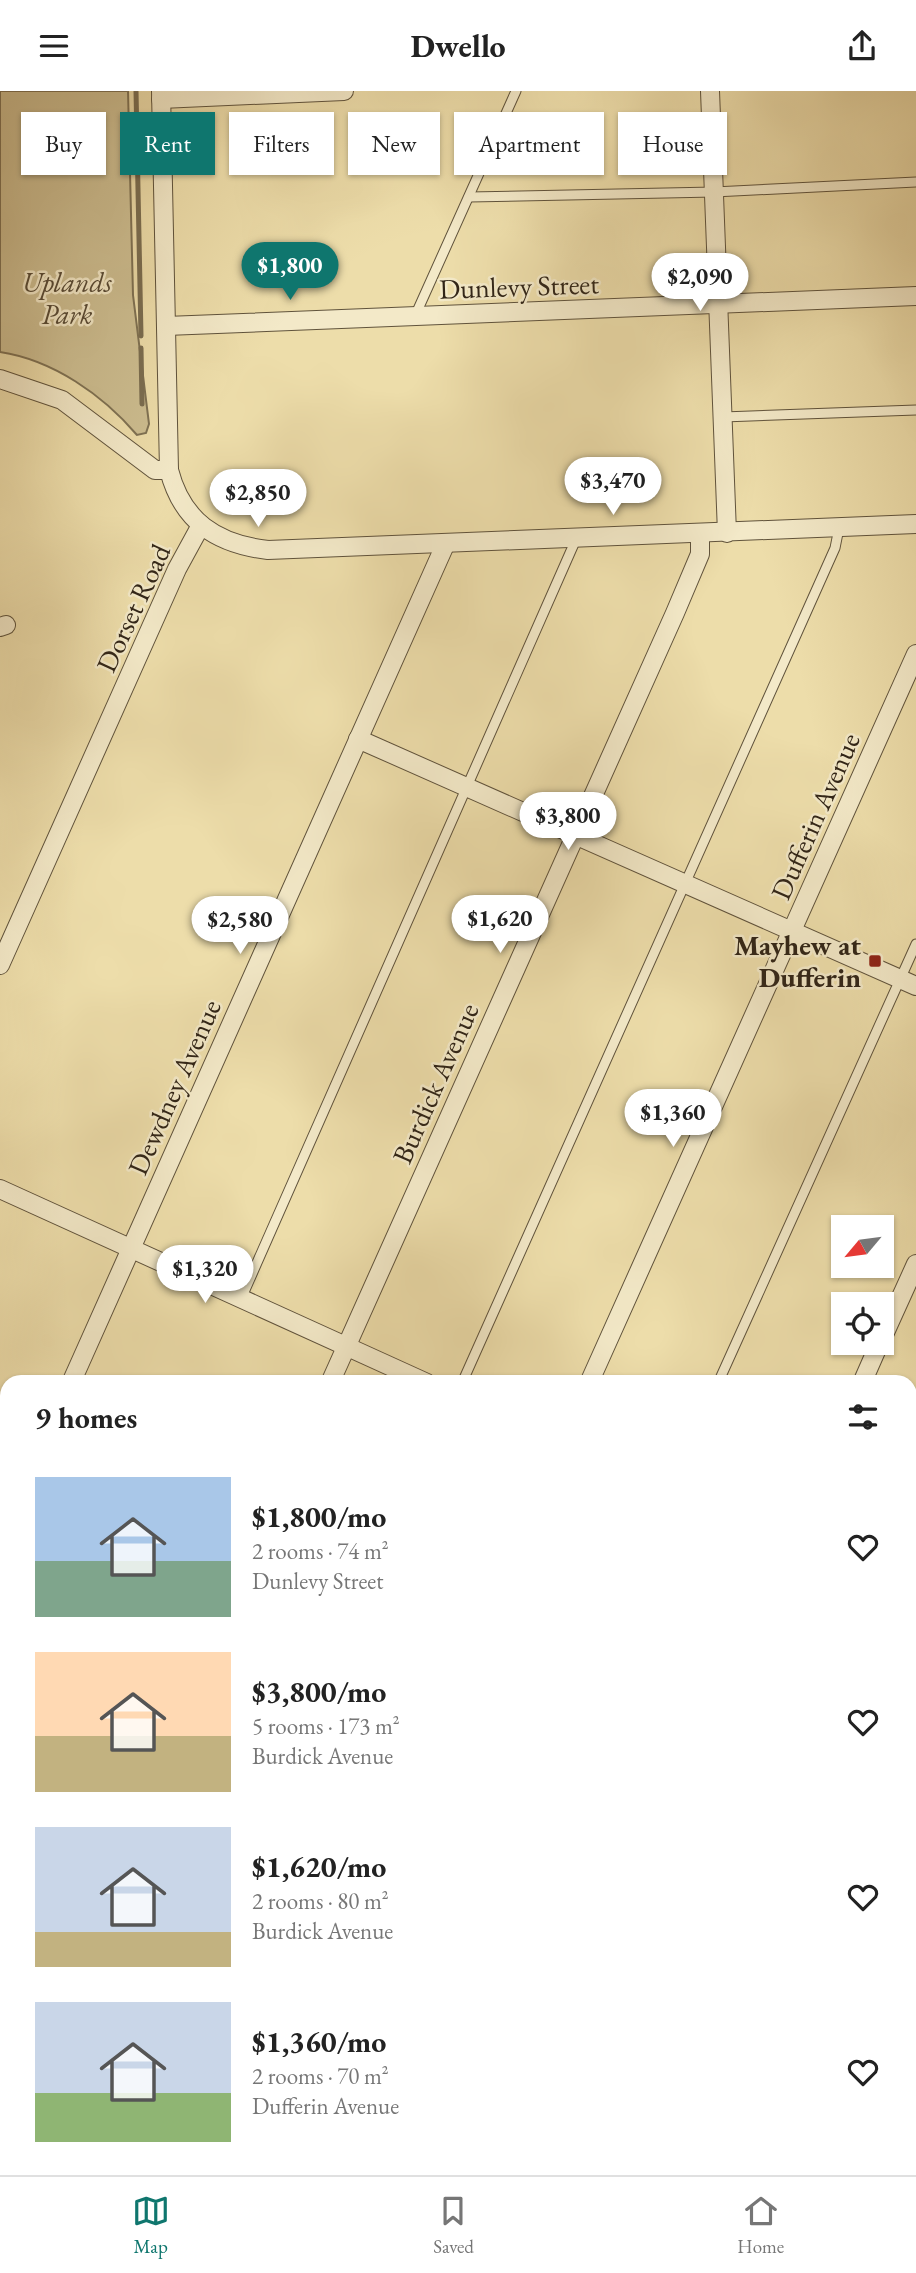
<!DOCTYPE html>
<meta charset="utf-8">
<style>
:root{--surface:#fff;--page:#f2f2f2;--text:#222;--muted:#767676;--line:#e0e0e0;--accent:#0f766e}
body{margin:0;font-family:"EB Garamond",serif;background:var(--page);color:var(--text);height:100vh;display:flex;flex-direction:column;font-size:26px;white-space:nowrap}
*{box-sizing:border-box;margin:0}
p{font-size:23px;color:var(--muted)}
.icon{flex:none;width:38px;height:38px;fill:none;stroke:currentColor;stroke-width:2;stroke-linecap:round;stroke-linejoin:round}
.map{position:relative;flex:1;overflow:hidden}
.sheet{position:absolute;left:0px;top:1284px;width:917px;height:800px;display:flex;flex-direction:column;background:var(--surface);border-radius:21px 21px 0 0;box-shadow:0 2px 5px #0004}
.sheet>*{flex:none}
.guide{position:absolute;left:21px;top:21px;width:875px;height:63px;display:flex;gap:14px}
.needle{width:46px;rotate:241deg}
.fabs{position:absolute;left:831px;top:1124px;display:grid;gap:14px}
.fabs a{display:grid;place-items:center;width:63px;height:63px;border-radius:0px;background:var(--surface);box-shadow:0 2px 5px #0004;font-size:35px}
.price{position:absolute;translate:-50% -60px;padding:0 16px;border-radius:24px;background:#fff;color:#222;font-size:23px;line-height:46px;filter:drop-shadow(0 2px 4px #0008)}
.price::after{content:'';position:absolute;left:50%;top:42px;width:21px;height:16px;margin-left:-10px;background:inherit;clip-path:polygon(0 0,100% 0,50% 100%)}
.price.current{background:var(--accent);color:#fff}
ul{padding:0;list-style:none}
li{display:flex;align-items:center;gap:21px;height:175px;padding:0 35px}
li span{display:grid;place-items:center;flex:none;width:196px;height:140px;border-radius:0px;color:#555}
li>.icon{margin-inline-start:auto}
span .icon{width:84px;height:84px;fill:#fffc;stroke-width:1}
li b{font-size:30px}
h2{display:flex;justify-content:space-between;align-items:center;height:84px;padding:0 35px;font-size:30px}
.chip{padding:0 24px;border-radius:0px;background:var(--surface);box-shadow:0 2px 5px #0004;font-size:24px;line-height:63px}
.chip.current{background:var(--accent);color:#fff}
header{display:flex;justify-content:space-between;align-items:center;height:91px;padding:0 35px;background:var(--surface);font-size:32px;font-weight:700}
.menu{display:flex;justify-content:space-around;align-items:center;height:98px;border-top:2px solid var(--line);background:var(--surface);font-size:19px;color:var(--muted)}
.menu a{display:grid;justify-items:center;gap:4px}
.menu .current{color:var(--accent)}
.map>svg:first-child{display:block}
</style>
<header><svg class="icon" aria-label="menu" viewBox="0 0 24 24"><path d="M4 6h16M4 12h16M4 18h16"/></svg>Dwello<svg class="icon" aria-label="share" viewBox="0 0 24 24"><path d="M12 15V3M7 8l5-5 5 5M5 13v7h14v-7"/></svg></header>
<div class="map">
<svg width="916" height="2084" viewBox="0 0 916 2084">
<rect width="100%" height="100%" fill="#edddaa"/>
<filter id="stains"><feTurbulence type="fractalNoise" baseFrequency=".00286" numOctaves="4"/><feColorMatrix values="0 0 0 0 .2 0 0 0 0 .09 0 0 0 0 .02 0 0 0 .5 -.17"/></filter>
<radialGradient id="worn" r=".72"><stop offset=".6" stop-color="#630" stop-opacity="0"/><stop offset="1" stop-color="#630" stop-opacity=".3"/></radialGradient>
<!-- park -->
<path fill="#cdbe91" stroke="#7f7254" stroke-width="2" d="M0 0H128L133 204 149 333 146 342 137 344C103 304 53 269 0 261Z"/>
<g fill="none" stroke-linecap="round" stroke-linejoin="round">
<!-- stream -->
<g stroke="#7b6e51" stroke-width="5">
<polyline points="136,0 141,245"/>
<polyline points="141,257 142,313"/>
</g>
<defs>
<g id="service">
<polyline points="469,106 714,101 916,91"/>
<polyline points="415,225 516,0"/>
<polyline points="723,326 916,319"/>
<polyline points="241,1208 577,446"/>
<polyline points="462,1292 835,457 839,437"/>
<polyline points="718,1292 916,853"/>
<polyline points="910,1360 916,1357"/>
<polyline points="910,1802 916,1799"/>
</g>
<g id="minor">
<path d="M161 0 169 379C182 430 216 453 268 459L916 433"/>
<polyline points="710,0 727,442"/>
<polyline points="161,8 344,0"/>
<polyline points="166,235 916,205"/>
<polyline points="0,288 62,309 155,379 169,379"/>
<polyline points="0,536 6,534"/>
<polyline points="358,648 916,895"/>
<polyline points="0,874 177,478 201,434"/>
<polyline points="0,1098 427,1292"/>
<polyline points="882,1248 916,1173"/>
<polyline points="71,1292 445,454"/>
<polyline points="330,1292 675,522 700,463 700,443"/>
<polyline points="589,1292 916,563"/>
<polyline points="862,1292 880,1251"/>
<polyline points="0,1448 7,1433"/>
<polyline points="0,1569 7,1572"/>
<polyline points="910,1925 916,1925"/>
<polyline points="910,1959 916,1972"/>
<polyline points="5,2075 8,2084"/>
<polyline points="324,2077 329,2084"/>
<polyline points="684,2077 685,2084"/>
</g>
<g id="secondary">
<polyline points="910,1487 916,1484"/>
<polyline points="0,1801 7,1800"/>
</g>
</defs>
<!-- service casing -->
<use href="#service" stroke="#60533c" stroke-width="11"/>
<!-- minor casing -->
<use href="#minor" stroke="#60533c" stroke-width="20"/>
<!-- secondary casing -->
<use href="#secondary" stroke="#312517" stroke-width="27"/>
<!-- service -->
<use href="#service" stroke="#f3e9c8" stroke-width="9"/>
<!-- minor -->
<use href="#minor" stroke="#f3e9c8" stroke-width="18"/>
<!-- secondary -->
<use href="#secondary" stroke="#f3e9c8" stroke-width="24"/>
</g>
<!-- markers -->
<rect fill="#8f2418" stroke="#f3e9c8" stroke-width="2.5" x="868" y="863" width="14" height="14" rx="3.5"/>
<g text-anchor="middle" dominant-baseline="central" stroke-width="5" stroke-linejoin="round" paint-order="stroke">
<!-- park labels -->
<g font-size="28" font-style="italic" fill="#584b36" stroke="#f3e9c8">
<text x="67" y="191">Uplands<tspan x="67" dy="32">Park</tspan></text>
</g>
<!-- street labels -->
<g font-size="28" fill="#312517" stroke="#f3e9c8">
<text transform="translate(519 195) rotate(-2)">Dunlevy Street</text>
<text transform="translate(133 517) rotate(-65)">Dorset Road</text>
<text transform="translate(815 725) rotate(-66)">Dufferin Avenue</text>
<text transform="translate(435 992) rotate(-66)">Burdick Avenue</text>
<text transform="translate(174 996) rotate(-66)">Dewdney Avenue</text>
</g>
<!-- poi labels -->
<g font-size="28" font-weight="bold" fill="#312517" stroke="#f3e9c8" text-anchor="end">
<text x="861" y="854">Mayhew at<tspan x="861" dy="32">Dufferin</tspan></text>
</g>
</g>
<rect width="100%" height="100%" filter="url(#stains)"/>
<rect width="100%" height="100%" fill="url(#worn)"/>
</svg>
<div class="fabs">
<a><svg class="needle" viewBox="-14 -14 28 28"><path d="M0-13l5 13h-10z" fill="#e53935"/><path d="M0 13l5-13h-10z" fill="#767676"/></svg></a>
<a><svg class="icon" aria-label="locate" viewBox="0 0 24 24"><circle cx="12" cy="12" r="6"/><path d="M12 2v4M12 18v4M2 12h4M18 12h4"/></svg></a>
</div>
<b class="price current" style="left:290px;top:211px">$1,800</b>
<b class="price" style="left:700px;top:222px">$2,090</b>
<b class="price" style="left:613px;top:426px">$3,470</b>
<b class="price" style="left:258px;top:438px">$2,850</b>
<b class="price" style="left:568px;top:761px">$3,800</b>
<b class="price" style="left:500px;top:864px">$1,620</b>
<b class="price" style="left:240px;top:865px">$2,580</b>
<b class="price" style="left:673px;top:1058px">$1,360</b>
<b class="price" style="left:205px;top:1214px">$1,320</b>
<div class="guide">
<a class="chip">Buy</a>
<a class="chip current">Rent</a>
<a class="chip">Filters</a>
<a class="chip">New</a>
<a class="chip">Apartment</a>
<a class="chip">House</a>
</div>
<section class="sheet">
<h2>9 homes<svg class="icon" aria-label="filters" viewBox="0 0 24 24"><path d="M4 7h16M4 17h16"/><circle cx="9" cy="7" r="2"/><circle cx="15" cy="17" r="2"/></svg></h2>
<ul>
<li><span style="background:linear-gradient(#a9c7e8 60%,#7fa58c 0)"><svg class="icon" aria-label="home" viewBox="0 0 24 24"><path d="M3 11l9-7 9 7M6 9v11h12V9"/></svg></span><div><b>$1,800/mo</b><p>2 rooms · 74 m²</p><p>Dunlevy Street</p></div><svg class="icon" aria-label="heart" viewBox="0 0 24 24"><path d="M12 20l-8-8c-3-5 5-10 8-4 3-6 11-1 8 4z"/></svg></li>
<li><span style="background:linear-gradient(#ffd9b3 60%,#c2b280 0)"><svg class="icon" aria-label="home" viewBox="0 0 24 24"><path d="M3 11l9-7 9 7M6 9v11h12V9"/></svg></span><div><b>$3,800/mo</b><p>5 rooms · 173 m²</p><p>Burdick Avenue</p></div><svg class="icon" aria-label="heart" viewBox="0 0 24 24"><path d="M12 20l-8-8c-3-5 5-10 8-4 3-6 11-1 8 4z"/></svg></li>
<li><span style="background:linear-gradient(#c9d6e8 75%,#c2b280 0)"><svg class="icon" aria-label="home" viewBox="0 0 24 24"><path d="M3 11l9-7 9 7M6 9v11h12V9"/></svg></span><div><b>$1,620/mo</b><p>2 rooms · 80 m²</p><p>Burdick Avenue</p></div><svg class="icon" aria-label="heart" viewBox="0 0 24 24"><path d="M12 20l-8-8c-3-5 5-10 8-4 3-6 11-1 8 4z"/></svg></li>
<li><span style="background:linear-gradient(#c9d6e8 65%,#8fb573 0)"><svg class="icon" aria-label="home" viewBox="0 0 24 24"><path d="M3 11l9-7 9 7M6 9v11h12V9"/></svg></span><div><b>$1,360/mo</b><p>2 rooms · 70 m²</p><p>Dufferin Avenue</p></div><svg class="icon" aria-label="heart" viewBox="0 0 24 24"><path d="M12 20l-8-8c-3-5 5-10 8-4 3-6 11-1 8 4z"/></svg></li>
</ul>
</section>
</div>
<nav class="menu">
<a class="current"><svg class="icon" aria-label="map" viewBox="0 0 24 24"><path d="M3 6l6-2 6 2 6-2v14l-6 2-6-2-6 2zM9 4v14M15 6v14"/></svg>Map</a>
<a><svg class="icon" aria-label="saved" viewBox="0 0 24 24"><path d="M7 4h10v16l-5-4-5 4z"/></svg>Saved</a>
<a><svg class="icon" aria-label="home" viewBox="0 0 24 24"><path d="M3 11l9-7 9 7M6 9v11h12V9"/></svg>Home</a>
</nav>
